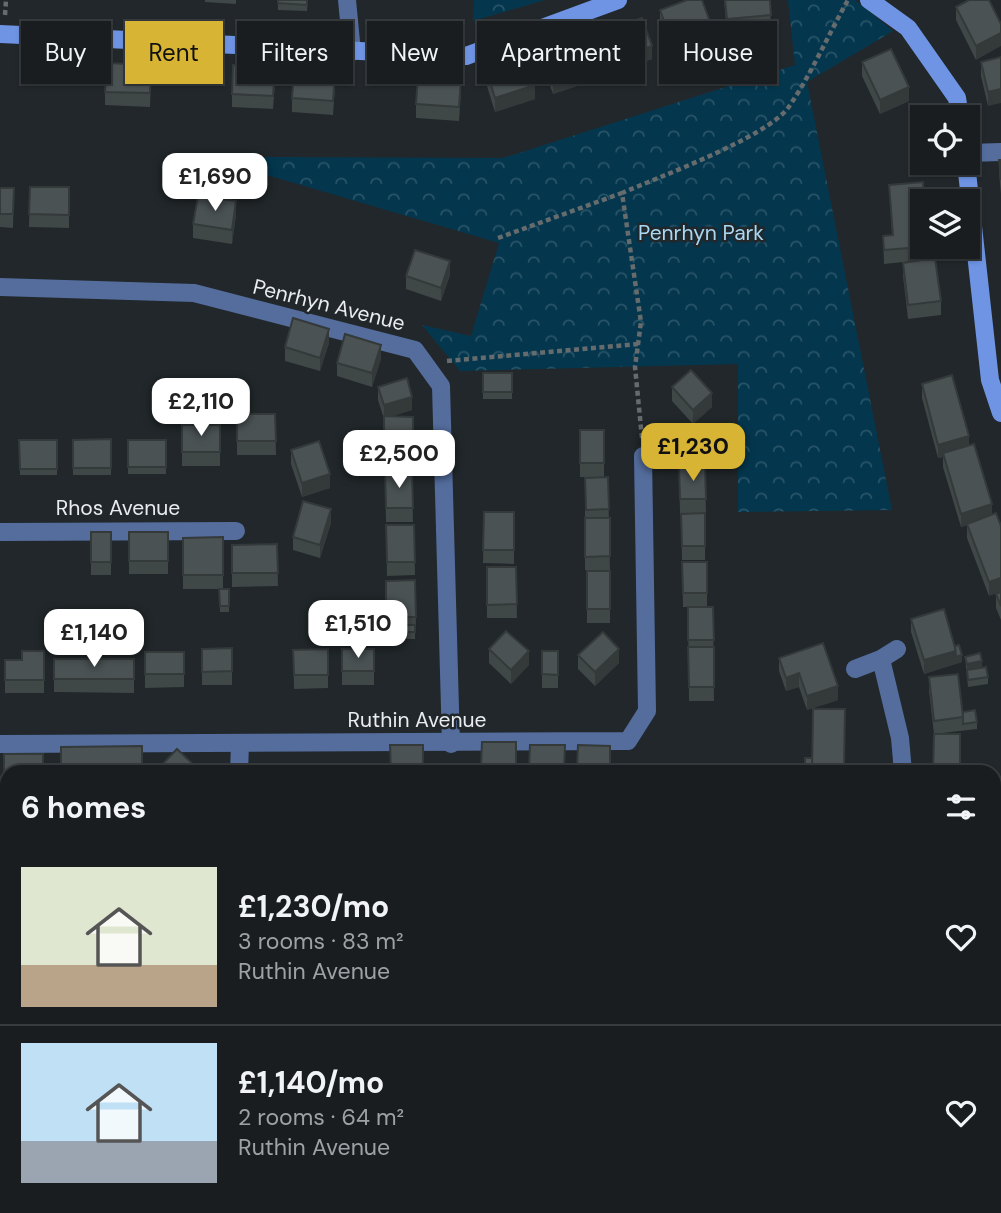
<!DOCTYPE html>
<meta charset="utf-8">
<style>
:root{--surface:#191d20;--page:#222629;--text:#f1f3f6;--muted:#9fa2a5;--line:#373b3e;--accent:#d8b434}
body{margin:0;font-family:"DM Sans",sans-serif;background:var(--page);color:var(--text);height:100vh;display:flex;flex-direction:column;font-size:26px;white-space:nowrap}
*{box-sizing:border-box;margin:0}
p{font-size:23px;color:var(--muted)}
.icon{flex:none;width:38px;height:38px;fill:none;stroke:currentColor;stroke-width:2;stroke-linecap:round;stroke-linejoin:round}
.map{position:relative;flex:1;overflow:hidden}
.drawer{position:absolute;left:0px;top:765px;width:1001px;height:450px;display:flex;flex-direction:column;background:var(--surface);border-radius:21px 21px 0 0;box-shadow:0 2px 5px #0004,0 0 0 2px var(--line)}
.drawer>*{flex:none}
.hud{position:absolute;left:21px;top:21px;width:959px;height:63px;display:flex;gap:14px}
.buttons{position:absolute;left:910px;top:105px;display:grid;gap:14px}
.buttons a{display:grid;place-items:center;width:70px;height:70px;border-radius:0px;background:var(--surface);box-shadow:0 2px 5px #0004,0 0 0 2px var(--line);font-size:35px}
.price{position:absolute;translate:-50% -60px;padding:0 16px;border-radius:14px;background:#fff;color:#222;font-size:23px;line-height:46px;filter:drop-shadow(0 2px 4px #0008)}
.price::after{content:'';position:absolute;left:50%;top:42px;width:21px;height:16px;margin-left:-10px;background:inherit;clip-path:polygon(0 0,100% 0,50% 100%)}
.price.active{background:var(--accent);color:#111}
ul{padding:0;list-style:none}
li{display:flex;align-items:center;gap:21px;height:175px;padding:0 21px}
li+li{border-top:2px solid var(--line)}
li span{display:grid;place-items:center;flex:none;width:196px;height:140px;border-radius:0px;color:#555}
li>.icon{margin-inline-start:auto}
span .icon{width:84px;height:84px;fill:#fffc;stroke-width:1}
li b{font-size:30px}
h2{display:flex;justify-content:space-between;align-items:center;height:84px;padding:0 21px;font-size:30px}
.tag{padding:0 24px;border-radius:0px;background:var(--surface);box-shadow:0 2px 5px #0004,0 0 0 2px var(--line);font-size:24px;line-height:63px}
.tag.active{background:var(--accent);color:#111}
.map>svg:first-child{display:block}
</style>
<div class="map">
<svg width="1001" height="1213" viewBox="0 0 1001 1213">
<defs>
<pattern id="park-crowns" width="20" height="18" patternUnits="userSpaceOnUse" patternTransform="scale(1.75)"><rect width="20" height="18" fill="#04374e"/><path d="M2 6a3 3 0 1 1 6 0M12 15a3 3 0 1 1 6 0" fill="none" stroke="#295468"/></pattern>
</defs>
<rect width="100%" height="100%" fill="#21272a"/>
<!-- grass -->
<g fill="#04374e">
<polygon points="0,1002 7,1002 7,1134 0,1133"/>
<polygon points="95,1208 228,1208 232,1213 98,1213"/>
</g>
<!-- park -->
<g fill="url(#park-crowns)">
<polygon points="474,0 545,0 473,21"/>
<polygon points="788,0 855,0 893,31 807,82 892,510 738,512 738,364 460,371 422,325 471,336 499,243 260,173 264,157 503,158 795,65"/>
</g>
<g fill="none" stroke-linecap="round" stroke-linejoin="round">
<!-- path -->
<g stroke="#666c6e" stroke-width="4.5" stroke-dasharray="5 3.5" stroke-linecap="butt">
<polyline points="5,15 6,0"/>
<polyline points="498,238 622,193"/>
<polyline points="447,361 638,344"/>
<path d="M642 438 635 367 641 322 622 193C659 177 765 138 788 108 811 75 828 35 848 0"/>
</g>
<!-- street -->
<g stroke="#546d9d" stroke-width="18">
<polyline points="347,0 352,52"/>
<polyline points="968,153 1001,152"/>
<polyline points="0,287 194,293 415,350 441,386 451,744"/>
<polyline points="0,532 236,531"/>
<polyline points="881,659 900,738 903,772"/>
<polyline points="855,669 881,659 897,649"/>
<polyline points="0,744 628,741 647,711 643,456"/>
<polyline points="239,772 240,744"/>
<polyline points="0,1142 7,1143"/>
<polyline points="84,1208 88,1213"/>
<polyline points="247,1208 252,1213"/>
</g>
<!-- secondary -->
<g stroke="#6e94e3" stroke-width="18">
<polyline points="869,0 908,28 957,98 960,117"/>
<polyline points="0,34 466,56 618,0"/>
<polyline points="966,163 990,380 1001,413"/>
<polyline points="994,978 1001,978"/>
<polyline points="0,983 7,983"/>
</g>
</g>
<!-- wall -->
<g fill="#404747">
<polygon points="205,0 236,0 236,4 205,2"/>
<polygon points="278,0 308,0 307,11 278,10"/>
<polygon points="724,0 770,0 771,28 727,33"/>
<polygon points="956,7 1001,24 976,60 956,20"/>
<polygon points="660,10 710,35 670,50 660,24"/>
<polygon points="601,32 652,59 611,73 601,46"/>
<polygon points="543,52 595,80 553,94 543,66"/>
<polygon points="1001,57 988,106 981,76 981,62"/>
<polygon points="862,62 909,101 880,114 862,76"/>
<polygon points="486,69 535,99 495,112 486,83"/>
<polygon points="151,79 150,107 105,105 105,92"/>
<polygon points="275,81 273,109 232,107 232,94"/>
<polygon points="335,87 333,115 292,112 292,98"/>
<polygon points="461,92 459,121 416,118 416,104"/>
<polygon points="999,160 1001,160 1001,194 999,173"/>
<polygon points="889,185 922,247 928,247 928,259 941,301 941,315 908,319 903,276 903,263 913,261 884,264 883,236 892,235"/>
<polygon points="30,187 69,187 69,228 29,227"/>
<polygon points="0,188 14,188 13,228 0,227"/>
<polygon points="236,215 232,244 193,238 193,224"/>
<polygon points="450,275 441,301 406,289 406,276"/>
<polygon points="329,343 320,371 285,361 285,347"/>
<polygon points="381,359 372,387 337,376 337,363"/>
<rect x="483" y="373" width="29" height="26"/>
<polygon points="922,384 969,445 992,504 989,596 967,538 967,525 961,527 943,467 943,457 938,458 922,398"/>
<polygon points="378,387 412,410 392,416 413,417 413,468 384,468 384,419 378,400"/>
<polygon points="672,387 712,407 693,424 672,401"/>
<polygon points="237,414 275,414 276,455 237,455"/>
<rect x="182" y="425" width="38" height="41"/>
<rect x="580" y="430" width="24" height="47"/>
<polygon points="111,439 111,475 73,475 73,440"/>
<polygon points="19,440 57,440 57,475 20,475"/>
<rect x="128" y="440" width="38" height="34"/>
<polygon points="291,450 330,488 302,497 291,464"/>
<polygon points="705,467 706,513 680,513 679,468"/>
<polygon points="385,471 412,471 413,522 386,522"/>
<polygon points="608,477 610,570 585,570 585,478"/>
<polygon points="484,512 514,512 514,564 483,563"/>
<polygon points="705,513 705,560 682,560 681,514"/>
<polygon points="331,523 320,558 293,550 293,537"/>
<polygon points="386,525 414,525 415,575 387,576"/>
<rect x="91" y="532" width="20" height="43"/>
<rect x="129" y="532" width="39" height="42"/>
<polygon points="223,537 223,589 183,589 183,538"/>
<polygon points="277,544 278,586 232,587 232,545"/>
<polygon points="682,562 707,562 707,607 683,607"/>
<polygon points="487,567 516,567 517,618 487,618"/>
<rect x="587" y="571" width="23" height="52"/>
<polygon points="415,580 416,631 415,631 415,639 397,639 397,631 386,631 386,581"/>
<polygon points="219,589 229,589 229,612 220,612"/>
<polygon points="1001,592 1001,620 996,608 996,594"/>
<polygon points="688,607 713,607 714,701 689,701"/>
<polygon points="911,619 955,646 962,662 924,674 911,632"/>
<polygon points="232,648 232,685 202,685 202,649"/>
<polygon points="328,649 328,688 294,689 293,650"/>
<rect x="342" y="649" width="32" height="36"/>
<polygon points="489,649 529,665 511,684 489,663"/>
<polygon points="44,651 44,693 5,693 5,660 22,660"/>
<rect x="542" y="651" width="16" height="37"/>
<polygon points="145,652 184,652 184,687 145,688"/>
<polygon points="578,655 619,663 595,686 578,669"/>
<polygon points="965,657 982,667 988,677 988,684 968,687"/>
<polygon points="779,658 838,700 807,710 799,687 786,691 779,671"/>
<polygon points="54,659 134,659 134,693 54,692"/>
<polygon points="929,677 963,712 977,722 977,729 934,734 929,691"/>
<polygon points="482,742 516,742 516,772 481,772"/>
<polygon points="390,745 423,745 423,772 391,772"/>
<polygon points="530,745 565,745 565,772 529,772"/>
<polygon points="578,745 610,746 610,772 577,772"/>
<polygon points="142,746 142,772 61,772"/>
<polygon points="4,754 7,772 7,793 4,793"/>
<rect x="994" y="871" width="7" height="59"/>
<rect x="0" y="891" width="7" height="41"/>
<rect x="994" y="1039" width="7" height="55"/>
<polygon points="868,1208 881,1208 879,1213 868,1210"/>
</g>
<!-- shaded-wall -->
<g fill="#34393a">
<polygon points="710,22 710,35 670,50 670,37"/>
<polygon points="1001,33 1001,46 976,60 976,46"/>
<polygon points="652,46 652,59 611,73 611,60"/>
<polygon points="595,66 595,80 553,94 553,81"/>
<polygon points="535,85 535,99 495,112 495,98"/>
<polygon points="909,87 909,101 880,114 880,100"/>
<polygon points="1001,89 1001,103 988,106 988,92"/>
<polygon points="236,201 236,215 232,244 232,230"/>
<polygon points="450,261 450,275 441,301 441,288"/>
<polygon points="329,329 329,343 320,371 320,358"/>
<polygon points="381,345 381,359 372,387 372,373"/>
<polygon points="712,393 712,407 693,424 693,410"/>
<polygon points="412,397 412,410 384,419 384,405"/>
<polygon points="969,436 969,450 943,453 943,457 938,458 938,445"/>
<polygon points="330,474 330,488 302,497 302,483"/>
<polygon points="992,504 992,518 961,527 961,514"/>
<polygon points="331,509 331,523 320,558 320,545"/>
<polygon points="1001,578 1001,592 989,596 989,582"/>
<polygon points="619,649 619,663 595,686 595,672"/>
<polygon points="529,651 529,665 511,684 511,670"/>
<polygon points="956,651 962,655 962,662 924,674 924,660"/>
<polygon points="982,661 982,668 967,671 967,664"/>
<polygon points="799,673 799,687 786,691 786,678"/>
<polygon points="838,686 838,700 807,710 807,696"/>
</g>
<!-- building -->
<g fill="#4a5253" stroke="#34393a" stroke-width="2">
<polygon points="278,0 307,0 307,5 278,3"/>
<polygon points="687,0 702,0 710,22 670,37 660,10"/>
<polygon points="725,0 770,0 771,15 727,19"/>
<polygon points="969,0 989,0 1001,24 1001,33 976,46 956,7"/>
<polygon points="642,18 652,46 611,60 601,32"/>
<polygon points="585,38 595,66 553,81 543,52"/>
<polygon points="891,49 909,87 880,100 862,62"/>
<polygon points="526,57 535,85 495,98 486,69"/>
<polygon points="1001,57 1001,89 988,92 981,62"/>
<polygon points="107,63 151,65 150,93 105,92"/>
<polygon points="233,65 275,68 273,96 232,94"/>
<polygon points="294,71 335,73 333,101 292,98"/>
<polygon points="418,75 461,78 459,107 416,104"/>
<polygon points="999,160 1001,160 1001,180"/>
<polygon points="923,182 924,201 922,201 922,247 884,250 883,236 893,235 889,185"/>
<polygon points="30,187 69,187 69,215 29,214"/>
<polygon points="0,188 14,188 13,214 0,214"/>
<polygon points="198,196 236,201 232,230 193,224"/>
<polygon points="415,250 450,261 441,288 406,276"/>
<polygon points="935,258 941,301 908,305 903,263"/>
<polygon points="293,318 329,329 320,358 285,347"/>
<polygon points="345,334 381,345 372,373 337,363"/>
<polygon points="691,370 712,393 693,410 672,387"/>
<rect x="483" y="373" width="29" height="19"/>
<polygon points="952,375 969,436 938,445 922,384"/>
<polygon points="407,378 412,397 384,405 378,387"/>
<polygon points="237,414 275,414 276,441 237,441"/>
<polygon points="384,416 413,417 413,455 384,454"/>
<rect x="182" y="425" width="38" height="27"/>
<rect x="580" y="430" width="24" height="33"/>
<polygon points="111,439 111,468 73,468 73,440"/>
<polygon points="19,440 57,440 57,469 20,469"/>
<rect x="128" y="440" width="38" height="27"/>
<polygon points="319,441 330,474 302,483 291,450"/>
<polygon points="974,444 992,504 961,514 943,453"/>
<polygon points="705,467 706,499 680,499 679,468"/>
<polygon points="385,471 412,471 413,508 386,508"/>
<polygon points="608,477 609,509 586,510 585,478"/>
<polygon points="303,501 331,509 320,545 293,537"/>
<polygon points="484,512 514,512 514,550 483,550"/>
<polygon points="705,513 705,546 682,546 681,514"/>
<polygon points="996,513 1001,526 1001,578 989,582 967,524"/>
<polygon points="585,518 610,518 610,556 585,557"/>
<polygon points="386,525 414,525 415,562 387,562"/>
<rect x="91" y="532" width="20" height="30"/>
<rect x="129" y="532" width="39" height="29"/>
<polygon points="223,537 223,575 183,575 183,538"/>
<polygon points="277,544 278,573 232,573 232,545"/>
<polygon points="682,562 707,562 707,593 683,593"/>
<polygon points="487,567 516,567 517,604 487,605"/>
<rect x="587" y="571" width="23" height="38"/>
<polygon points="415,580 416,617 386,617 386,581"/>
<polygon points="219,589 229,589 229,606 220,606"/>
<polygon points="1001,592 1001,606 996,594"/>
<polygon points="688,607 713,607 714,640 688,640"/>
<polygon points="944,609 956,651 924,660 911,619"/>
<rect x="397" y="625" width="18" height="7"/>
<polygon points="506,631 529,651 511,670 489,649"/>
<polygon points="603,632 619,649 595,672 578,655"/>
<polygon points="823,643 838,686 807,696 799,673 786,678 779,658"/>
<polygon points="959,645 962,655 956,657 955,646"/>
<polygon points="688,647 714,647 714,687 689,687"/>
<polygon points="232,648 232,671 202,672 202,649"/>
<polygon points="328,649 328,675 294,675 293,650"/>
<rect x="342" y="649" width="32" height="22"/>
<polygon points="22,651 44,651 44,680 5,680 5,660 22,660"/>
<polygon points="542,651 558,651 558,675 542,674"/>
<rect x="145" y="652" width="39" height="22"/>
<polygon points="980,653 982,661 967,664 965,657"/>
<rect x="54" y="659" width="80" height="20"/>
<polygon points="986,667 988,677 968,680 967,670"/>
<polygon points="958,674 963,717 934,721 929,677"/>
<polygon points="813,709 845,709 844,772 812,771"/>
<polygon points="975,710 977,722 963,724 963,712"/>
<polygon points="934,734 960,734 960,772 933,772"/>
<polygon points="482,742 516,742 516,767 481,767"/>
<polygon points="390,745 423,745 423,769 417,769 417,772 391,772"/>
<polygon points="530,745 565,745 564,770 529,769"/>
<polygon points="578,745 610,746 610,770 577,769"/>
<polygon points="142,746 142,766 122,766 122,772 111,772 111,766 92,767 92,772 61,772 61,747"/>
<polygon points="177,749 201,772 161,772 158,769"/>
<polygon points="4,754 43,754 43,772 7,772 7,779 4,779"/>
<rect x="805" y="758" width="7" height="14"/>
<rect x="994" y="871" width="7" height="45"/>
<rect x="0" y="891" width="7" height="28"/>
<rect x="994" y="1039" width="7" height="41"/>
<polygon points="552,1208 579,1208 582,1213 542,1213"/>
<polygon points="394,1209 397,1213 389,1213"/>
</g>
<g text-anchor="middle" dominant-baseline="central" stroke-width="5" stroke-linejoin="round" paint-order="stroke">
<!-- park labels -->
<g font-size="21" fill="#aad8f3" stroke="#21272a">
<text x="701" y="233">Penrhyn Park</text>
</g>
<!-- street labels -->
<g font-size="21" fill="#e9edef" stroke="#21272a">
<text transform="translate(329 305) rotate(14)">Penrhyn Avenue</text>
<text x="118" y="508">Rhos Avenue</text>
<text x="417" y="720">Ruthin Avenue</text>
</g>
</g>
</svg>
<div class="buttons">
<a><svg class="icon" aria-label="locate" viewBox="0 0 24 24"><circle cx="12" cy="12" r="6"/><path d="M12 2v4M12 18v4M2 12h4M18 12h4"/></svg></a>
<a><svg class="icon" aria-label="layers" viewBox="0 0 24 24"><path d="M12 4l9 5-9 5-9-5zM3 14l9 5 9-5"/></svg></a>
</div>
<b class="price" style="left:215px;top:213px">£1,690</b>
<b class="price" style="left:201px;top:438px">£2,110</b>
<b class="price active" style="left:693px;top:483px">£1,230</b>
<b class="price" style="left:399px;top:490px">£2,500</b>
<b class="price" style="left:358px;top:660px">£1,510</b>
<b class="price" style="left:94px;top:669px">£1,140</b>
<div class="hud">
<a class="tag">Buy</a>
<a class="tag active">Rent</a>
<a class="tag">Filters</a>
<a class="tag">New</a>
<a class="tag">Apartment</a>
<a class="tag">House</a>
</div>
<section class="drawer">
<h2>6 homes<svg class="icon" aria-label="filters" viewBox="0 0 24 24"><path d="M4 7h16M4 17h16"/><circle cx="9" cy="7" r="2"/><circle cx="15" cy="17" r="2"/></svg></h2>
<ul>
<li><span style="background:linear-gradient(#dfe7d0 70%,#b9a48a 0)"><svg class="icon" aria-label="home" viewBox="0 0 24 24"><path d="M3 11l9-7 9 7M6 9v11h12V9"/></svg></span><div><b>£1,230/mo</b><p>3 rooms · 83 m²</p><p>Ruthin Avenue</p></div><svg class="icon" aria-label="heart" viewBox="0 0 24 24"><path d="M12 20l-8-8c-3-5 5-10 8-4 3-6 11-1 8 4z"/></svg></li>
<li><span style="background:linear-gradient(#bfe0f5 70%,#9aa5b1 0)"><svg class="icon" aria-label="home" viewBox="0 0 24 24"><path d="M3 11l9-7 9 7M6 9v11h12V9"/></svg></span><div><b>£1,140/mo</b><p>2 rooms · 64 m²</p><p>Ruthin Avenue</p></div><svg class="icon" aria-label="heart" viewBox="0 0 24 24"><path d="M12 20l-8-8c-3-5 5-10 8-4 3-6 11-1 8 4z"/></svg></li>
</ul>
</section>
</div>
